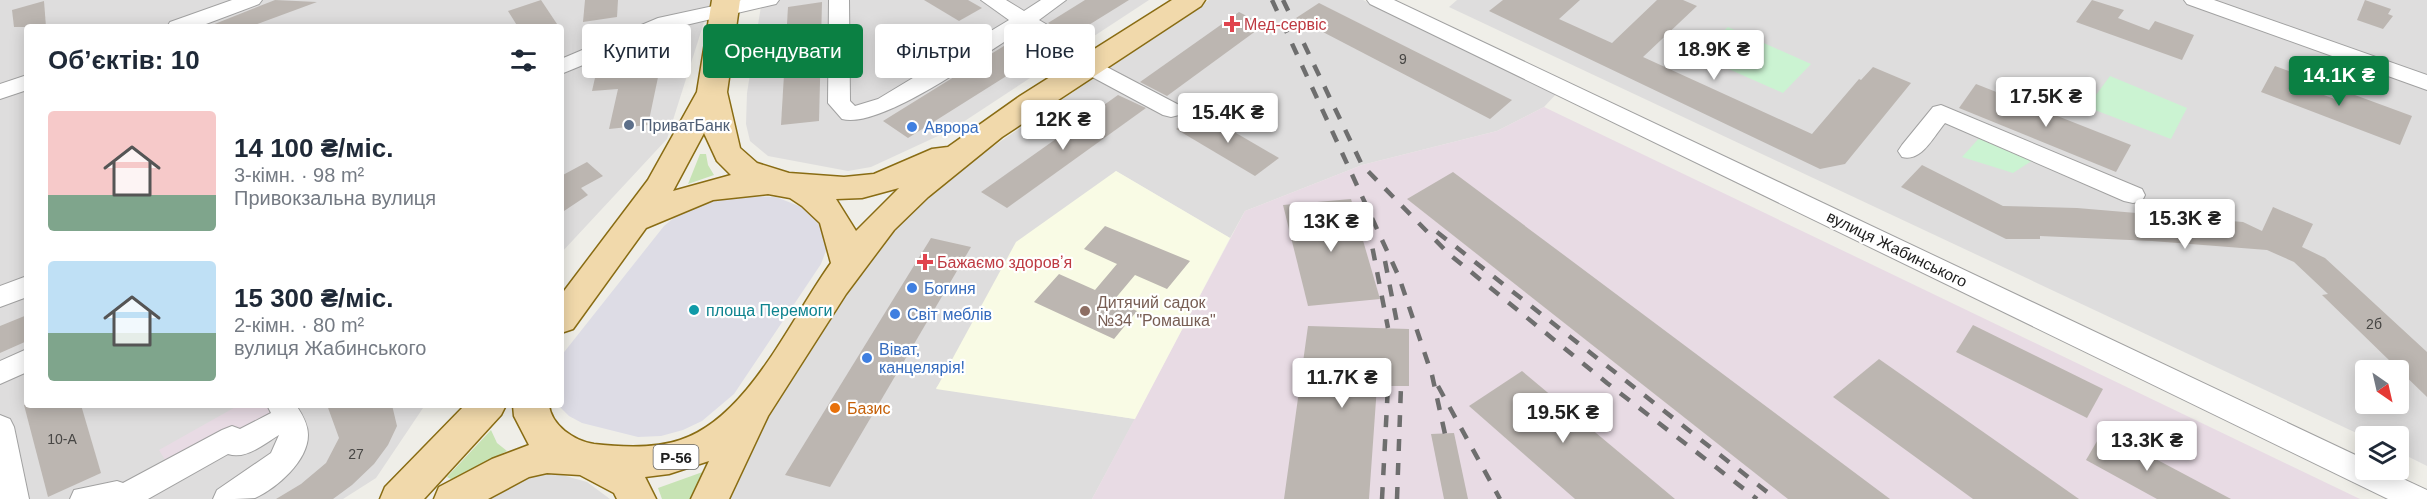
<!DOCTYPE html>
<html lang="uk">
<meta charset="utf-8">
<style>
:root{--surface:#fff;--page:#f2f2f3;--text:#1f2937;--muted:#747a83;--accent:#0b8043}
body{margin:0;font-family:Helvetica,sans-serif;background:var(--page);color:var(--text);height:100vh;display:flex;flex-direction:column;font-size:22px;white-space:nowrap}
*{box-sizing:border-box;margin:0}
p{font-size:20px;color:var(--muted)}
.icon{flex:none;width:33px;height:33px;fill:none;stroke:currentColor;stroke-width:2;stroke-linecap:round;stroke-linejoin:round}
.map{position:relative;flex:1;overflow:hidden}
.drawer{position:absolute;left:24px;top:24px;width:540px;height:384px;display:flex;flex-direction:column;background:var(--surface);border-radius:6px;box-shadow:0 3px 15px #0003}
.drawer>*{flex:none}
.guide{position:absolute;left:582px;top:24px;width:570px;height:54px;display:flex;gap:12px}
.needle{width:39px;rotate:146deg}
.tools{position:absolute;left:2355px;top:360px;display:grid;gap:12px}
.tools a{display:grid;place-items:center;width:54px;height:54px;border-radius:6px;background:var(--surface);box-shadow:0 3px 15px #0003;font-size:30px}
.price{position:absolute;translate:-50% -51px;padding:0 14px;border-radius:6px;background:#fff;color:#222;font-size:20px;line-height:39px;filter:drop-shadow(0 2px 3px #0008)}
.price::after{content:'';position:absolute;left:50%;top:36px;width:18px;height:14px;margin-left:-9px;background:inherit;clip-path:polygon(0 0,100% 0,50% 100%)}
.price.active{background:var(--accent);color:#fff}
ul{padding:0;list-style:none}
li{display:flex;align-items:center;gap:18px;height:150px;padding:0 24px}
li span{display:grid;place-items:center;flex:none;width:168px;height:120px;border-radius:6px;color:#555}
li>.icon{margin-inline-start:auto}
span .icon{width:72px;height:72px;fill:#fffc;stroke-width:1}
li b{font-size:26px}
h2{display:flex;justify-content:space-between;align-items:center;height:72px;padding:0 24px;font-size:26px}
.tag{padding:0 21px;border-radius:6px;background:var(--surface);box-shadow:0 3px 15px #0003;font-size:21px;line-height:54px}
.tag.active{background:var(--accent);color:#fff}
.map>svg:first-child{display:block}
</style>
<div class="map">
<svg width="2427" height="499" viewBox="0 0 2427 499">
<rect width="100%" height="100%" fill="#efeee8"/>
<!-- residential -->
<g fill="#dedddd" fill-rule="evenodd">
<polygon points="0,0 711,0 667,139 561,253 561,27 27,27 27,405 425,405 376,478 343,499 0,499"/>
<polygon points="762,0 1149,0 951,130 871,167 848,171 768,156 750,141 746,124 747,93"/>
<polygon points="1209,0 1363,0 1558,92 1544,107 1497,131 1362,165 1245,211 1230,238 1116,171 936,388 1135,419 1092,499 722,499 846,281 912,212 976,158"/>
<path d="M1457 0H2427V466L2399 452 2398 436 2365 437 1449 7ZM2366 370H2398V404H2366Z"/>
<polygon points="555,473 587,482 610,499 482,499 533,475"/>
</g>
<!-- industrial -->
<g fill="#e8dbe4">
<polygon points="1544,107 2360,499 1092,499 1245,211 1362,165 1497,131"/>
<polygon points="239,405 268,405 277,417 244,436 236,426 168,465 159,450"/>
</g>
<!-- education -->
<polygon fill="#f9fbe5" points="1116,171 1230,238 1135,419 936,389 1016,242"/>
<!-- grass -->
<g fill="#c7e3b4">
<polygon points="700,154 706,154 708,165 714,175 688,184"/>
<polygon points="491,430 497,443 507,451 453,480 447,477"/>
<polygon points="711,469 693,499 662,499 658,488"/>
</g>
<!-- park -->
<g fill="#cbf3d2">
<polygon points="1728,27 1811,64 1783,93 1697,55"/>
<polygon points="2110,76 2187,108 2171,139 2087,107"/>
<polygon points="1981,136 2033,160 2013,173 1962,157"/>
</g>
<!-- plaza -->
<polygon fill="#dddce5" points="742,196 776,197 809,210 824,228 827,248 821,264 734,394 702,421 683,430 661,436 638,437 582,423 569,416 558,405 561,405 561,356 664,226 681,212 703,202"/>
<!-- building -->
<g fill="#bcb6b1">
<polygon points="275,0 317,2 249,27 207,27"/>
<polygon points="541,0 559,27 518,27 508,11"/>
<polygon points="585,0 618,0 617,17 583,22"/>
<polygon points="924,0 968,0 982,8 959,21"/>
<polygon points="1085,0 1129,0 1071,36 1048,23"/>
<polygon points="1503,0 1580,0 1559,19 1612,43 1657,0 1683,0 1697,6 1643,57 1812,134 1859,79 1861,80 1873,67 1911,83 1845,164 1820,169 1489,11"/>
<polygon points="2092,0 2124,10 2118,18 2149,30 2155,21 2194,35 2182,60 2076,22"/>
<polygon points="2365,0 2391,9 2388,14 2393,16 2383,29 2357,20"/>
<polygon points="44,1 46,27 14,27 12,10"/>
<polygon points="822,2 819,121 781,125 788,7"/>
<polygon points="1319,3 1512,100 1490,119 1296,18"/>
<polygon points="1239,12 1264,25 1167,96 1140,82"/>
<polygon points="1029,35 1051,48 908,138 883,121 1020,36 1023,38"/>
<polygon points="661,63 648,125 609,129 618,89 592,91 597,69"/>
<polygon points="2275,66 2310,79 2305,88 2340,101 2344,91 2412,116 2400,145 2261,92"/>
<polygon points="1976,84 2131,145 2116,172 1959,108"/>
<polygon points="1118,95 1146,108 1007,208 981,192"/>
<polygon points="1200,112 1279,158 1255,176 1176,129"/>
<polygon points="587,162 603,176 581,188 588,195 561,213 561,176"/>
<polygon points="1922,165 2003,206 2077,208 2243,222 2262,231 2273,207 2313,224 2302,247 2325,258 2427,352 2427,397 2322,295 2328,294 2294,262 2267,250 2152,241 2040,236 2040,239 2006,239 1901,187"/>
<polygon points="1453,172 1890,499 1788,499 1407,199"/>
<polygon points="1351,199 1380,299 1308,306 1283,205"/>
<polygon points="1105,226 1190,261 1167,289 1135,275 1114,300 1137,311 1114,339 1034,302 1059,274 1095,290 1117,264 1084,249"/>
<polygon points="931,238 971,247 830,487 785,475"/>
<polygon points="27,315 27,341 0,353 0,326"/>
<polygon points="1973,325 2103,389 2087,418 1956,352"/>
<polygon points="1308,326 1409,329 1409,386 1377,386 1369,499 1284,499"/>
<polygon points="1879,359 2079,499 1973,499 1833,397"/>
<polygon points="1522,371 1675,499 1575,499 1469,406"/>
<polygon points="24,405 81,405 101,473 48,497"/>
<polygon points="327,405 392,405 397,426 388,445 374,464 352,485 333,499 276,499 301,484 326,463 339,438"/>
<polygon points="2103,431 2231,499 2157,499 2086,460"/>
<polygon points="1454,433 1468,499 1444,499 1431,434"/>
</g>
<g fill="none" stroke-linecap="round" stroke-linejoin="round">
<defs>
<g id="minor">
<polygon points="232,0 262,0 259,4 198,27 167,27 170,22"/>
<polygon points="741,0 779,0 776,4 673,28 561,74 561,59 658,18"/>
<path d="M829 0H849L850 101 855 106 878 99 1009 20 981 0H1006L1024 11 1041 0H1066L1039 20 1102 57 1105 62 1103 65 1179 105 1182 110 1179 115 1171 117 1163 115 1081 71 1078 66 1080 63 1024 29C987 52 881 130 842 119L828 103Z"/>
<polygon points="1367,0 1394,0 2366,460 2366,470 2384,470 2427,490 2427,499 2388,499 1370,4"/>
<polygon points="2184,0 2214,0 2427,75 2427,90 2187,4"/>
<polygon points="27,75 27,90 0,99 0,84"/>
<path d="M1941 105 2142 189 2145 195 2142 201 2133 203 2124 201 1945 123C1933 137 1922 162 1902 157L1898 151 1902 145 1933 107Z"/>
<polygon points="27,276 27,297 0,307 0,286"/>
<polygon points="27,349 27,372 0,384 0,361"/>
<path d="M267 405H296C302 414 308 424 308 435 308 461 277 488 255 498 244 499 225 499 213 499L217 490 271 453 279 435C264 444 246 460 228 454L148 499H70L74 490 117 481 123 483 222 430 232 426 240 429 271 413Z"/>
<polygon points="0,415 10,419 14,427 29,499 0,499"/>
</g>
<g id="major">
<path d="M712 0H740L727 92 740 148 757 163 789 173 844 177 874 174 932 149 948 147 1020 96 1172 0H1205L1201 6 1002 137 928 197 894 230 846 294 768 416 729 499H691L709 461 669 474 645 477 656 499H617L614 493 580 475 547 473 529 477 488 499H434L439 487 492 459 529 445 514 416 513 405H549C551 425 574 441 594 444 620 447 654 449 680 440 748 418 790 320 831 263L820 223 802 206 790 198 768 194 713 200 646 228 573 329 561 333V295L648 180 697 92ZM704 133 717 161 731 175 673 191ZM899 188 856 231 836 199 862 198Z"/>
<polygon points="465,405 506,405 501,415 424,499 380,499 385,487"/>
</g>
</defs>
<!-- minor casing -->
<use href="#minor" stroke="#a1a1a1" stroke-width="2"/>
<!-- major casing -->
<use href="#major" stroke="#896c13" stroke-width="3"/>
<!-- minor -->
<use href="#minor" fill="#fff" fill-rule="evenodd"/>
<!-- major -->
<use href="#major" fill="#f1d9ab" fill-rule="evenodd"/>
<!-- rail -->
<g stroke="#6e6e6e" stroke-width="4.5" stroke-dasharray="12 12" stroke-linecap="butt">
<polyline points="1272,0 1399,277 1432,375 1445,434"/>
<polyline points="1283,0 1362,165 1449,254 1607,383 1757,499"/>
<polyline points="1368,225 1388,328"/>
<polyline points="1437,232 1776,499"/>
<polyline points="1385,261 1398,328"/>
<polyline points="1438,386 1500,499"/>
<polyline points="1382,499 1388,386"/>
<polyline points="1397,499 1401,386"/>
</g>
</g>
<!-- markers -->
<g fill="#e0444e" stroke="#fff" stroke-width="2">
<path d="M1229 15h6v6h6v6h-6v6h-6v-6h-6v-6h6z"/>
<path d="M922 253h6v6h6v6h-6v6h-6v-6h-6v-6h6z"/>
</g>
<circle fill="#5c6f8a" stroke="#fff" stroke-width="2" cx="629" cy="125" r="6"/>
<g fill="#3f7fe0" stroke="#fff" stroke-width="2">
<circle cx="912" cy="127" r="6"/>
<circle cx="912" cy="288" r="6"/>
<circle cx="895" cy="314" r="6"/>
<circle cx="867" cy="358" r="6"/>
</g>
<circle fill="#0f9aa8" stroke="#fff" stroke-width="2" cx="694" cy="310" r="6"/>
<circle fill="#8d6e63" stroke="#fff" stroke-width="2" cx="1085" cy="311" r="6"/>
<circle fill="#e8710a" stroke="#fff" stroke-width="2" cx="835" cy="408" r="6"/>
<g text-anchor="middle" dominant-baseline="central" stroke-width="4.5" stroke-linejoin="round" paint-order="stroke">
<!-- number labels -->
<g font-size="14" fill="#474644">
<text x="1403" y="59">9</text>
<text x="2374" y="324">2б</text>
<text x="62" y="439">10-А</text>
<text x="356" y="454">27</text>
</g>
<!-- shield labels -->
<rect fill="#fff" stroke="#636363" stroke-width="1.5" x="653.5" y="445" width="45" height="24" rx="4.5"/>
<g font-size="15" font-weight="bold" fill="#202020">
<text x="676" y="457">Р-56</text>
</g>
<!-- health labels -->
<g font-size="16" fill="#be3a42" stroke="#fff" text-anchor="start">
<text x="1244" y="24">Мед-сервіс</text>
<text x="937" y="262">Бажаємо здоровʼя</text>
</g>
<!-- service labels -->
<g font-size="16" fill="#4e5e75" stroke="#fff" text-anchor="start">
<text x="641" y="125">ПриватБанк</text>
</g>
<!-- shop labels -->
<g font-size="16" fill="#366cbe" stroke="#fff" text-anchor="start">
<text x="924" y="127">Аврора</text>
<text x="924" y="288">Богиня</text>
<text x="907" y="314">Світ меблів</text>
<text x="879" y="349">Віват,<tspan x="879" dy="18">канцелярія!</tspan></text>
</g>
<!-- street labels -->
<g font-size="16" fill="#202020" stroke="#fff">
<text transform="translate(1897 249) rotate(26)">вулиця Жабинського</text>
</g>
<!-- education labels -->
<g font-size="16" fill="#785e54" stroke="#fff" text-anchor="start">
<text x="1097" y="302">Дитячий садок<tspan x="1097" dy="18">№34 "Ромашка"</tspan></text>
</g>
<!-- culture labels -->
<g font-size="16" fill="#0d838f" stroke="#fff" text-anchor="start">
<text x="706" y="310">площа Перемоги</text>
</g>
<!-- food labels -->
<g font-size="16" fill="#c56008" stroke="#fff" text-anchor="start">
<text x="847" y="408">Базис</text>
</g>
</g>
</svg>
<div class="tools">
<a><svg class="needle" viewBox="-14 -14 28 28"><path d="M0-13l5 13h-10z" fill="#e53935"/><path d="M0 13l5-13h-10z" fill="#747a83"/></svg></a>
<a><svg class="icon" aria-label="layers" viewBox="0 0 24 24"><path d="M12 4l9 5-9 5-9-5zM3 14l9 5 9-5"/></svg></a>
</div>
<b class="price" style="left:1714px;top:81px">18.9K ₴</b>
<b class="price active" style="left:2339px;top:107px">14.1K ₴</b>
<b class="price" style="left:2046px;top:128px">17.5K ₴</b>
<b class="price" style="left:1228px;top:144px">15.4K ₴</b>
<b class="price" style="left:1063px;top:151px">12K ₴</b>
<b class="price" style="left:2185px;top:250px">15.3K ₴</b>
<b class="price" style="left:1331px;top:253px">13K ₴</b>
<b class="price" style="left:1342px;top:409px">11.7K ₴</b>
<b class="price" style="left:1563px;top:444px">19.5K ₴</b>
<b class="price" style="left:2147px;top:472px">13.3K ₴</b>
<div class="guide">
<a class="tag">Купити</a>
<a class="tag active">Орендувати</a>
<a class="tag">Фільтри</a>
<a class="tag">Нове</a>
</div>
<section class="drawer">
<h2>Об’єктів: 10<svg class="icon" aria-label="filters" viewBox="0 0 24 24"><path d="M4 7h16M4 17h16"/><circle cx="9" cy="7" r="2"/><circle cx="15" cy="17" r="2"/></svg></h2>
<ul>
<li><span style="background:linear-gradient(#f6c9c9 70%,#7fa58c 0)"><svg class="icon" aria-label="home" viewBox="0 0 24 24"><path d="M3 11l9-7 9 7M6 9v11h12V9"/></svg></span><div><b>14 100 ₴/міс.</b><p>3-кімн. · 98 m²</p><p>Привокзальна вулиця</p></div></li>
<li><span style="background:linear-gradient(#bfe0f5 60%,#7fa58c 0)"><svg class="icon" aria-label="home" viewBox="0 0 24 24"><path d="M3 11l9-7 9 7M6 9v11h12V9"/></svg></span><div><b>15 300 ₴/міс.</b><p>2-кімн. · 80 m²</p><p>вулиця Жабинського</p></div></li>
</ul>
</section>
</div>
